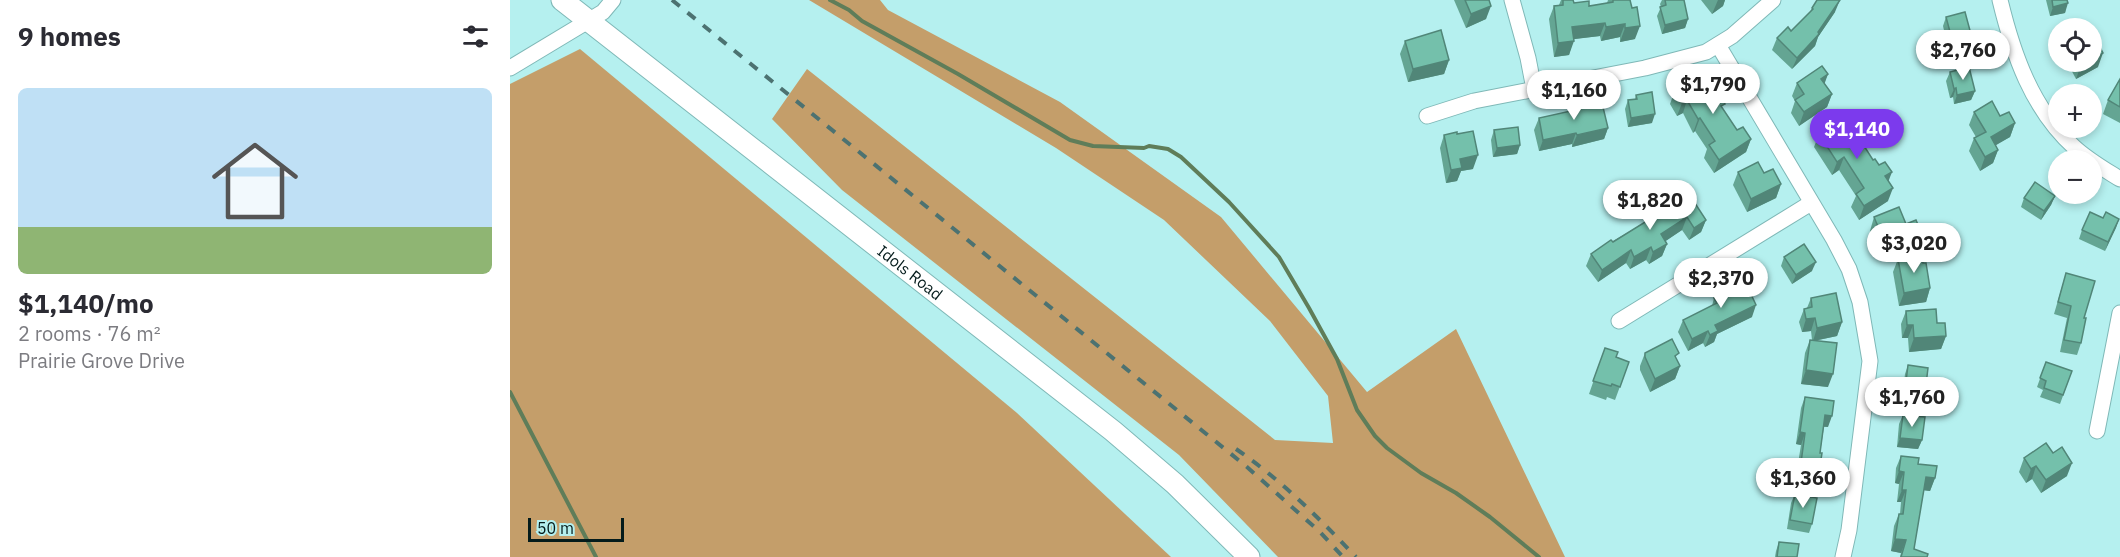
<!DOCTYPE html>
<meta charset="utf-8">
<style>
:root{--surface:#fff;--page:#f2f2f3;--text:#2b2b33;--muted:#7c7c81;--accent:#7c3aed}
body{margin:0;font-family:"IBM Plex Sans",sans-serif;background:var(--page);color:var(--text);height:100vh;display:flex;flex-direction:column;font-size:22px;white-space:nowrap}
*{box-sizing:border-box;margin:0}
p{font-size:20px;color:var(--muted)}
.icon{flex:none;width:33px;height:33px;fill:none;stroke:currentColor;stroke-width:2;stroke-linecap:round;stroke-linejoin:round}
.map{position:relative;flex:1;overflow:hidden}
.details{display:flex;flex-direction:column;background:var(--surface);width:510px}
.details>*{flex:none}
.tools{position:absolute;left:1538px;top:18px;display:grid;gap:12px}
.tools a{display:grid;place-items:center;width:54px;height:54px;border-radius:50%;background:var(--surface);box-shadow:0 3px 9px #0003;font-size:30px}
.scale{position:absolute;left:18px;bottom:15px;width:96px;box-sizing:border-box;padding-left:6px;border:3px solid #041b1b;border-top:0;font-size:16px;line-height:21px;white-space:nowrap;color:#041b1b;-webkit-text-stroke:4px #b5f0ef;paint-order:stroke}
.price{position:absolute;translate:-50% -51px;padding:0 14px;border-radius:21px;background:#fff;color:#222;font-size:20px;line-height:39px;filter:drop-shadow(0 2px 3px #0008)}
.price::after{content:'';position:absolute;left:50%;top:36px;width:18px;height:14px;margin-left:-9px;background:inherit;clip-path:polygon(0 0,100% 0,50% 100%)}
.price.selected{background:var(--accent);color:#fff}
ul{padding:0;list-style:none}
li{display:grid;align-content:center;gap:12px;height:318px;padding:0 18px}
li span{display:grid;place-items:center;height:186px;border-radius:9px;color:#555}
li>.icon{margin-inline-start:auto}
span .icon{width:108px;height:108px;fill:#fffc;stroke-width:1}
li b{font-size:26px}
h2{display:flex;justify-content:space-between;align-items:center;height:72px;padding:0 18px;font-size:26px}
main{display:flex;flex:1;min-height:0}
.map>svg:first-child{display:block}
</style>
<main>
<section class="details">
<h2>9 homes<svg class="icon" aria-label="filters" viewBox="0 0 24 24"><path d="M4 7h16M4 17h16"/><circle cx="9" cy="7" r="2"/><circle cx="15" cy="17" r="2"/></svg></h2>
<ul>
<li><span style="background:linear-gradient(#bfe0f5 75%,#8fb573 0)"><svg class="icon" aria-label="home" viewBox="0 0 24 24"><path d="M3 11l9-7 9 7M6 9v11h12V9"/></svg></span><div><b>$1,140/mo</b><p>2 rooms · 76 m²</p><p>Prairie Grove Drive</p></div></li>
</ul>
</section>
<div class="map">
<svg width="1610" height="557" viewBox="0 0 1610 557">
<rect width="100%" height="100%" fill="#b5f0ef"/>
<!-- forest -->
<g fill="#c49e6a">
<polygon points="299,0 370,0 378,10 550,102 711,217 857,392 946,329 1055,557 768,557 669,455 332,190 262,119 297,69 765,440 823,443 818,396 760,321 654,220 546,148"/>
<polygon points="70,49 507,413 661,557 0,557 0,84"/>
</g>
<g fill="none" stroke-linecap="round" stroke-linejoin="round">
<!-- stream -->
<g stroke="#5f7d59" stroke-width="4">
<polyline points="320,0 339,10 352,21 448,74 560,140 583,146 634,148 639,146 658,149 671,157 719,202 769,257 799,308 827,359 847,410 865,436 877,448 911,473 946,493 980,517 1029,557"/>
<polyline points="0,392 86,557"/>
</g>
<defs>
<g id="minor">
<polyline points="1002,0 1018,58 1024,89"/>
<path d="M1490 0C1503 54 1522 109 1564 147 1578 160 1594 169 1610 179"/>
<polyline points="1208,45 1324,240 1339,269 1350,302 1360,361 1339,530 1333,557"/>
<polyline points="0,68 93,12 103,0"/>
<polyline points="917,116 964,101 1135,68 1196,52 1222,36 1263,0"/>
<polyline points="1109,321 1301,203"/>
<polyline points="1587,431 1610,313"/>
</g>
<g id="secondary">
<path id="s1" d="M52 0 603 431 665 484 739 557"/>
</g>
</defs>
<!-- minor casing -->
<use href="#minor" stroke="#7fb8b7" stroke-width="17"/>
<!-- secondary casing -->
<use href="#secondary" stroke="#7fb8b7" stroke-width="23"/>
<!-- minor -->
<use href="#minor" stroke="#fff" stroke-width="15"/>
<!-- secondary -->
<use href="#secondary" stroke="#fff" stroke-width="21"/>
<!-- rail -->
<g stroke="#4c7271" stroke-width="4" stroke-dasharray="10 10" stroke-linecap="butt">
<polyline points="162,0 737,467 810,532 833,557"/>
<path d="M726 449C770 479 809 518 846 557"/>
</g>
</g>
<!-- wall -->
<g fill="#64a593">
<polygon points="944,0 979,0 976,19 956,28"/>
<polygon points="1051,0 1063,0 1064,3 1079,6 1097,3 1098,0 1120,0 1125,39 1110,42 1110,37 1091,41 1090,36 1063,39 1059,55 1044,57 1039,19 1044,6 1049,5"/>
<polygon points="1152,0 1174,0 1178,19 1175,28 1152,34 1147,16 1151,7 1150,4"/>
<polygon points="1191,0 1215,0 1213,6 1202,14"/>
<polygon points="1536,0 1557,0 1555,13 1540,16"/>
<polygon points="1302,8 1325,12 1308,37 1305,46 1282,69 1262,50 1267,38 1281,31 1300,12"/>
<polygon points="1436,17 1462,38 1458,47 1439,52 1433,26"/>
<polygon points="895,41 939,60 934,74 898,82 890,54"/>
<polygon points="1557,62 1581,62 1588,67 1566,79"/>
<polygon points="1440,72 1465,91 1461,100 1444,104 1443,97 1440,98 1436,81"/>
<polygon points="1318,74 1314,83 1322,94 1317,107 1289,126 1281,113 1285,101 1282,96 1287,83"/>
<polygon points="1610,79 1610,123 1593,114 1598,100"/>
<polygon points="1165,90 1213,109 1227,130 1241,139 1236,152 1204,173 1194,158 1197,149 1185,131 1183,133 1173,113 1167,116 1160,104"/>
<polygon points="1126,95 1142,123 1118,127 1115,109 1118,100 1125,99"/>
<polygon points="1060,106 1076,107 1098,128 1094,139 1062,147 1062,144 1029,151 1024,130 1029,118 1058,112"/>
<polygon points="1464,112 1490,116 1505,123 1500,137 1485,145 1488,150 1483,163 1470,171 1459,151 1464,138 1466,137 1459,125"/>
<polygon points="984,130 1010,145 1007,154 983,157 981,140"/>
<polygon points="1309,134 1363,160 1378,181 1378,201 1349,220 1341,207 1346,196 1329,170 1322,175 1304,147"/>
<polygon points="934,135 963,169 951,171 947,181 936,183 930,148"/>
<polygon points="1228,172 1254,173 1271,184 1266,198 1237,212 1223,185"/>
<polygon points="1545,196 1541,205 1531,220 1511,207 1514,198"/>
<polygon points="1151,208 1196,220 1191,232 1179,240 1172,230 1155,241 1157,244 1152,256 1139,264 1136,260 1120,269 1116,263 1088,282 1076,266 1081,254 1149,214"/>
<polygon points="1364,217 1396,224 1411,232 1406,245 1371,259 1360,231"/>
<polygon points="1593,218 1609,219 1595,251 1569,239 1572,230"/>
<polygon points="1274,257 1302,271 1282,284 1271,266"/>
<polygon points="1388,259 1413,263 1420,288 1416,302 1389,306 1383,272"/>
<polygon points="1556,273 1574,318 1571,343 1567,355 1550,352 1557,318 1544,314"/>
<polygon points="1218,282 1242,317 1207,334 1204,342 1195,347 1193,343 1178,351 1168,332 1173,320 1202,306 1204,298 1214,293"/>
<polygon points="1301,298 1332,322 1327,336 1304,341 1318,387 1291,384 1295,353 1300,340 1302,340 1301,331 1292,332 1289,322 1294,309 1297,308"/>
<polygon points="1396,311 1427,323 1436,336 1431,349 1399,352 1398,338 1392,338 1391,324"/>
<polygon points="1095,348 1106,357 1119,362 1105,400 1097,397 1096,400 1079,394"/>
<polygon points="1135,353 1167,360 1170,366 1165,379 1140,392 1130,370 1130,366"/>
<polygon points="1536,362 1562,371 1550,404 1530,397 1533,390 1527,387"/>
<polygon points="1398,365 1412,402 1392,399 1395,374"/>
<polygon points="1295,397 1318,427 1314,427 1310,453 1309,473 1305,485 1285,482 1291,445 1286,444 1291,408"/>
<polygon points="1393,415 1412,440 1408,449 1387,447 1389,424"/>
<polygon points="1543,453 1557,476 1531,493 1522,479 1516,483 1509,472 1514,458"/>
<polygon points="1391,456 1408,464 1425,478 1420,491 1414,490 1404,549 1417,557 1390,557 1391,553 1381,551 1384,526 1389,514 1390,514 1391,502 1387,502 1389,484 1385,483 1386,468"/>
<polygon points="1285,494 1302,524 1299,533 1277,529 1281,503"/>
<polygon points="1269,542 1287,557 1265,557 1266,551"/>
</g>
<!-- shaded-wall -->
<g fill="#518678">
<polygon points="1208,0 1215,0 1213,6 1202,14"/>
<polygon points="1330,0 1325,12 1308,37 1305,46 1282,69 1287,58 1308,32"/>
<polygon points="1558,3 1555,13 1540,16 1543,7"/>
<polygon points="981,6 976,19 956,28 961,14"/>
<polygon points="1178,19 1175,28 1152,34 1155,25"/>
<polygon points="1095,23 1090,36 1057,40 1062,27"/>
<polygon points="1115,24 1110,37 1091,41 1096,27"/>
<polygon points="1130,26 1125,39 1110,42 1115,28"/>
<polygon points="1462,38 1458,47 1439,52 1443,43"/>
<polygon points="1064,41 1059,55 1044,57 1048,43"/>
<polygon points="1593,53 1588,67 1566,79 1571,65 1578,62 1581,62 1581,60"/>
<polygon points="939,60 934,74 898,82 903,69"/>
<polygon points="1318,74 1313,88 1311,79"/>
<polygon points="1446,88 1443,97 1440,98 1444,89"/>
<polygon points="1465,91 1461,100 1444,104 1447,95"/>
<polygon points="1322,94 1317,107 1289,126 1294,112"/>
<polygon points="1177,100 1173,113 1167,116 1172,103"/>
<polygon points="1145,114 1142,123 1118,127 1121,118"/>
<polygon points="1190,118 1185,131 1183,133 1188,119"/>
<polygon points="1505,123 1500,137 1476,151 1481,137"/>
<polygon points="1098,128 1094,139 1062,147 1067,135"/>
<polygon points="1066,133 1062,144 1029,151 1033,140"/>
<polygon points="1241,139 1236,152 1204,173 1209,160"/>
<polygon points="1010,145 1007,154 983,157 987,148"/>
<polygon points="1488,150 1483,163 1470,171 1475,157"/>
<polygon points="968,155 963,169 951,171 947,181 936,183 941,170 950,159"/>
<polygon points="1334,157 1329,170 1322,175 1327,162"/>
<polygon points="1382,172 1377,185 1375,176"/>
<polygon points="1271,184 1266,198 1237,212 1241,199"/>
<polygon points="1383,188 1378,201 1349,220 1354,206"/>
<polygon points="1545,196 1541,205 1531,220 1534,211"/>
<polygon points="1177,217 1172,230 1147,247 1151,234"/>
<polygon points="1609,219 1606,228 1595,251 1598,242"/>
<polygon points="1196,220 1191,232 1179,240 1184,228"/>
<polygon points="1411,232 1406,245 1371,259 1376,246"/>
<polygon points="1157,244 1152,256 1139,264 1143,252"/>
<polygon points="1141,247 1136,260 1120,269 1124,257"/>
<polygon points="1121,250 1116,263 1088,282 1092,270"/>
<polygon points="1306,262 1302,271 1282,284 1286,275"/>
<polygon points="1420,288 1416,302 1389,306 1394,293"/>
<polygon points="1246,305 1242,317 1207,334 1204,342 1195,347 1200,335 1205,325"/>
<polygon points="1305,318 1301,331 1292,332 1296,319"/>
<polygon points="1332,322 1327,336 1303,341 1307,328"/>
<polygon points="1397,325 1403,325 1398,338 1392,338"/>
<polygon points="1198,331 1193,343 1178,351 1182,339"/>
<polygon points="1436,336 1431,349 1399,352 1404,338"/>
<polygon points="1170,366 1165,379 1140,392 1145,379"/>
<polygon points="1296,370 1323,374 1318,387 1291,384"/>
<polygon points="1395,390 1415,393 1412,402 1392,399"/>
<polygon points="1315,415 1322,416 1318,427 1311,426"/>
<polygon points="1290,432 1295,433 1291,445 1286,444"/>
<polygon points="1390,438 1412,440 1408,449 1387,447"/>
<polygon points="1562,463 1557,476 1531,493 1536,480"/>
<polygon points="1526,466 1522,479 1516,483 1521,469"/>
<polygon points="1389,471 1394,472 1389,484 1385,483"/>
<polygon points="1416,477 1425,478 1420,491 1411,490"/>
<polygon points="1392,490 1396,490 1391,502 1387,502"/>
<polygon points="1385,539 1396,540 1391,553 1381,551"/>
</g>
<!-- building -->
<g fill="#74c0ab" stroke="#518678" stroke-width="1.5">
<polygon points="955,0 979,0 981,6 961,14"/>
<polygon points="1053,0 1063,0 1064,3 1079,1 1079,6 1103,2 1103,0 1120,0 1122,8 1127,7 1130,26 1115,28 1115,24 1096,27 1095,23 1062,27 1064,41 1048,43 1044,6 1053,5"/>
<polygon points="1155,0 1174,0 1178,19 1155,25 1150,7 1156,5"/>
<polygon points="1307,0 1330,0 1308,32 1309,34 1287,58 1267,38 1278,27 1281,31 1303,9 1302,8"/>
<polygon points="1542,0 1557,0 1558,3 1543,7"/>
<polygon points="1455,12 1462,38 1443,43 1436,17"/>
<polygon points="1578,25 1580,28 1573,28"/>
<polygon points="931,30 939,60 903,69 895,41"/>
<polygon points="1581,30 1593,53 1581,60"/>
<polygon points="1569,62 1578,62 1571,65"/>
<polygon points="1312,66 1318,74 1311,79 1322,94 1294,112 1285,100 1294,94 1287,83"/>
<polygon points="1459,67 1465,91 1447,95 1446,88 1444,89 1440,72"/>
<polygon points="1197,72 1215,104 1211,106 1227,130 1233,127 1241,139 1209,160 1199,145 1205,141 1190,118 1188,119 1177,100 1172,103 1165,90"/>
<polygon points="1610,79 1610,107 1598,100"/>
<polygon points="1142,92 1145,114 1121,118 1118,100 1127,99 1126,95"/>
<polygon points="1482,101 1490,116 1499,112 1505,123 1481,137 1488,150 1475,157 1464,138 1476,132 1464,112"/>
<polygon points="1075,102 1076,107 1092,103 1098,128 1067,135 1066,133 1033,140 1029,118 1061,111 1060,106"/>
<polygon points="1335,116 1363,160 1365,159 1369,165 1375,162 1382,172 1375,176 1383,188 1354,206 1346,194 1354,188 1334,157 1327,162 1309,134"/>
<polygon points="1008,127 1010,145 987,148 984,130"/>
<polygon points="963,131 968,155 950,159 952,168 941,170 934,135 947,132 947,134"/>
<polygon points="1248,162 1254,173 1263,169 1271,184 1241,199 1228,172"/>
<polygon points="1525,182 1545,196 1534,211 1514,198"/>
<polygon points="1177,191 1196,220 1184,228 1177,217 1151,234 1157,244 1143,252 1141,247 1124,257 1121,250 1092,270 1081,254 1101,240 1103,242 1153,211 1151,208"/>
<polygon points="1389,207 1396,224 1406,220 1411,232 1376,246 1364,217"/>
<polygon points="1580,212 1593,218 1596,212 1609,219 1598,242 1572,230"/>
<polygon points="1294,244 1306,262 1286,275 1274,257"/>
<polygon points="1412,255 1413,263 1416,263 1420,288 1394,293 1388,259"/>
<polygon points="1556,273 1585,281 1574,318 1576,318 1571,343 1554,340 1561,306 1548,302"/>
<polygon points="1232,275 1246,305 1205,325 1208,331 1200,335 1198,331 1182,339 1173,320 1207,303 1204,298 1221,290 1218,282"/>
<polygon points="1326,293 1332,322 1307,328 1305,318 1296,319 1294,309 1302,307 1301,298"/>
<polygon points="1426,309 1427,323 1435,323 1436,336 1404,338 1403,325 1397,325 1396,311"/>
<polygon points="1162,339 1169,353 1165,356 1170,366 1145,379 1135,357 1135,353"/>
<polygon points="1300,340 1327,343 1323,374 1296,370"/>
<polygon points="1095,348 1108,352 1106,357 1119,362 1110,387 1102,384 1101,386 1083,381"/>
<polygon points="1536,362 1562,371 1553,395 1534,388 1536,381 1530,378"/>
<polygon points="1398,365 1418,368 1415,393 1395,390"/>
<polygon points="1295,397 1324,401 1322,416 1315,415 1310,453 1312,453 1309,473 1290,470 1295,433 1290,432"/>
<polygon points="1393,415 1415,417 1412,440 1390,438"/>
<polygon points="1536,443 1543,453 1552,447 1562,463 1536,480 1526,466 1521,469 1514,458"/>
<polygon points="1391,456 1409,458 1408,464 1427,466 1425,478 1416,477 1404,549 1418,554 1417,557 1391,557 1396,540 1385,539 1389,514 1393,514 1396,490 1392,490 1394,472 1389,471"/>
<polygon points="1285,494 1307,498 1302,524 1280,520"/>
<polygon points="1269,542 1289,544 1287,557 1267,557"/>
</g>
<g text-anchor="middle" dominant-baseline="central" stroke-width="6" stroke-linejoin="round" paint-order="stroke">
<!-- street labels -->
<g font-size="16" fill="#041b1b" stroke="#b5f0ef">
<text stroke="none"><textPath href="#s1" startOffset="442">Idols Road</textPath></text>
</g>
</g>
</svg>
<div class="tools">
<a><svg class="icon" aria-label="locate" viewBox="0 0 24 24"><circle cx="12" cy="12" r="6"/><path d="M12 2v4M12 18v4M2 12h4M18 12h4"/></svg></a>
<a>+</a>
<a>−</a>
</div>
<div class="scale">50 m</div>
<b class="price" style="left:1453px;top:81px">$2,760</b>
<b class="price" style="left:1203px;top:115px">$1,790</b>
<b class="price" style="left:1064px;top:121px">$1,160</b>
<b class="price selected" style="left:1347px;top:160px">$1,140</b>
<b class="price" style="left:1140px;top:231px">$1,820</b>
<b class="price" style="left:1404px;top:274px">$3,020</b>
<b class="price" style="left:1211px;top:309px">$2,370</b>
<b class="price" style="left:1402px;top:428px">$1,760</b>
<b class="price" style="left:1293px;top:509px">$1,360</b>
</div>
</main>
